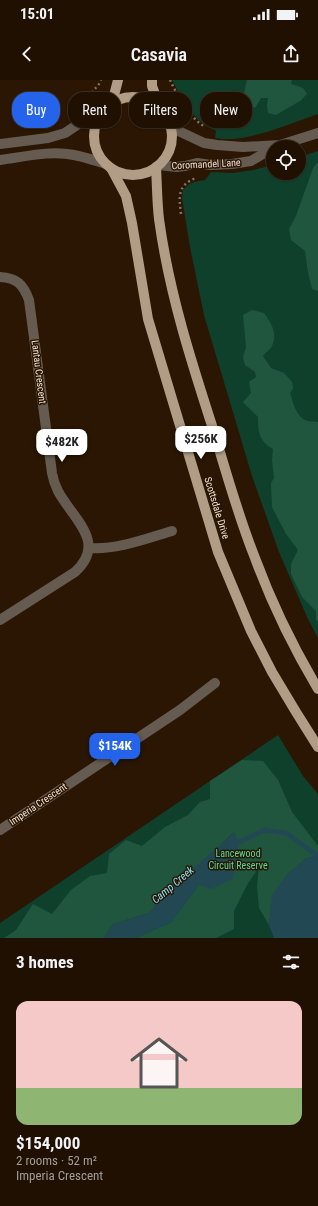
<!DOCTYPE html>
<meta charset="utf-8">
<style>
:root{--surface:#201002;--page:#28190c;--text:#f1f3f6;--muted:#a29d99;--line:#3d3024;--accent:#2563eb}
body{margin:0;font-family:"Roboto Condensed",sans-serif;background:var(--page);color:var(--text);height:100vh;display:flex;flex-direction:column;font-size:15px;white-space:nowrap}
*{box-sizing:border-box;margin:0}
p{font-size:13px;color:var(--muted)}
.icon{flex:none;width:22px;height:22px;fill:none;stroke:currentColor;stroke-width:2;stroke-linecap:round;stroke-linejoin:round}
.map{position:relative;height:858px;overflow:hidden}
.panel{display:flex;flex-direction:column;background:var(--surface);flex:1}
.panel>*{flex:none}
.hud{position:absolute;left:12px;top:12px;width:294px;height:36px;display:flex;gap:8px}
.tools{position:absolute;left:266px;top:60px;display:grid;gap:8px}
.tools a{display:grid;place-items:center;width:40px;height:40px;border-radius:50%;background:var(--surface);box-shadow:0 1px 3px #0004,0 0 0 1px var(--line);font-size:20px}
.price{position:absolute;translate:-50% -34px;padding:0 9px;border-radius:8px;background:#fff;color:#222;font-size:13px;line-height:26px;filter:drop-shadow(0 1px 2px #0008)}
.price::after{content:'';position:absolute;left:50%;top:24px;width:12px;height:9px;margin-left:-6px;background:inherit;clip-path:polygon(0 0,100% 0,50% 100%)}
.price.selected{background:var(--accent);color:#fff}
ul{padding:0;list-style:none}
li{display:grid;align-content:center;gap:8px;height:212px;padding:0 16px}
li+li{border-top:1px solid var(--line)}
li span{display:grid;place-items:center;height:124px;border-radius:12px;color:#555}
li>.icon{margin-inline-start:auto}
span .icon{width:72px;height:72px;fill:#fffc;stroke-width:1}
li b{font-size:17px}
h2{display:flex;justify-content:space-between;align-items:center;height:48px;padding:0 16px;font-size:17px}
.pill{padding:0 14px;border-radius:16px;background:var(--surface);box-shadow:0 1px 3px #0004,0 0 0 1px var(--line);font-size:14px;line-height:36px}
.pill.selected{background:var(--accent);color:#fff}
.status{display:flex;justify-content:space-between;align-items:center;height:28px;padding:0 20px;background:var(--surface);direction:ltr}
.status svg{height:11px;fill:currentColor}
header{display:flex;justify-content:space-between;align-items:center;height:52px;padding:0 16px;background:var(--surface);font-size:18px;font-weight:600}
.map>svg:first-child{display:block}
</style>
<div class="status"><b>15:01</b><svg viewBox="0 0 49 12"><path d="M0 12V9h3v3zM5 12V6h3v6zM10 12V3h3v9zM15 12V0h3v12zM26 1h20v11H26zM47 4h2v5h-2z"/></svg></div>
<header><svg class="icon" aria-label="back" viewBox="0 0 24 24"><path d="M15 5l-7 7 7 7"/></svg>Casavia<svg class="icon" aria-label="share" viewBox="0 0 24 24"><path d="M12 15V3M7 8l5-5 5 5M5 13v7h14v-7"/></svg></header>
<div class="map">
<svg width="318" height="858" viewBox="0 0 318 858">
<rect width="100%" height="100%" fill="#2a1602"/>
<!-- green -->
<g fill="#0f402b">
<path d="M172 0H318V34C289 44 244 64 215 58L216 51C211 48 206 46 202 43 189 32 180 15 172 0Z"/>
<polygon points="318,71 318,558 307,537 279,472 252,396 204,235 190,167 182,118 183,110 188,105 194,102 205,100 211,92 232,93 253,90 273,85 273,93 299,93 299,77"/>
<polygon points="278,655 303,696 318,714 318,858 0,858 0,843"/>
</g>
<!-- forest -->
<g fill="#21563e">
<polygon points="247,0 292,0 291,4 303,8 307,14 300,21 276,35 268,33 267,26 268,18 261,18 255,28 248,24 243,17"/>
<polygon points="318,82 318,211 312,209 308,192 305,171 291,160 289,149 296,136 313,88"/>
<path d="M252 230 264 233C271 243 278 253 272 266 270 270 265 273 263 276L271 288 284 293 292 302 293 308 290 313C293 322 296 336 305 340 308 342 314 341 318 342V542L316 540V531L302 517 291 494V484L298 470 286 454 272 427 271 403 274 398 272 380 273 369C259 361 258 352 258 337L243 322 251 313 249 302 256 297 255 292 245 285 243 277 246 267 243 235Z"/>
<polygon points="242,680 263,681 278,700 292,732 318,766 318,775 305,779 286,796 273,815 269,845 259,828 257,807 259,787 247,805 234,831 234,849 216,858 136,858 171,842 199,805 234,752 149,833 113,844 104,858 4,858 16,850 33,824 52,834 71,810 90,796 107,793 109,774 126,760 142,766 165,747 188,735 200,722 210,719 210,701"/>
</g>
<!-- water -->
<g fill="#224953">
<polygon points="234,752 239,762 233,799 211,809 199,805 171,842 136,858 104,858 113,844 149,833 171,807 225,761"/>
<polygon points="318,775 318,858 274,858 269,845 272,815 286,796 305,779"/>
</g>
<g fill="none" stroke-linecap="round" stroke-linejoin="round">
<!-- stream -->
<polyline stroke="#224953" stroke-width="5" points="235,766 239,762 265,750 286,753 318,776"/>
<!-- path -->
<g stroke="#847262" stroke-width="2.5" stroke-dasharray="2 3" stroke-linecap="butt">
<path d="M170 0C178 17 189 37 205 47"/>
<polyline points="79,28 99,4 101,0"/>
<path d="M181 134C179 117 177 105 196 98"/>
</g>
<!-- minor -->
<g stroke="#655b51" stroke-width="10">
<polyline points="170,47 204,63 217,65 243,67 280,65 318,53"/>
<polyline points="0,64 48,58 65,53 83,41 102,32"/>
<path d="M0 80C24 77 50 70 74 75 85 77 96 81 106 84"/>
<polyline points="159,85 176,87 185,86 197,83 211,85 232,84 251,81 273,68"/>
<path d="M0 197C17 198 23 204 29 220L52 393C53 399 55 405 58 411 72 438 108 462 75 492L0 540"/>
<path d="M89 468C117 470 145 459 172 451"/>
<polyline points="0,750 180,630 215,603"/>
</g>
<!-- major -->
<g stroke="#b19d86" stroke-width="10">
<polyline points="152,0 152,6 160,28"/>
<circle cx="133" cy="56" r="39"/>
<polyline points="112,23 118,0"/>
<path d="M156 87C157 104 157 122 159 139 169 213 192 284 215 355 227 396 239 438 255 478 272 524 293 567 318 609"/>
<polyline points="111,88 126,116 132,143 148,239 218,472 251,551 272,592 296,632 318,667"/>
</g>
</g>
<g text-anchor="middle" dominant-baseline="central" stroke-width="3" stroke-linejoin="round" paint-order="stroke">
<!-- street labels -->
<g font-size="10" fill="#f3e4d8" stroke="#2a1602">
<text transform="translate(206 84) rotate(-3)">Coromandel Lane</text>
<text transform="translate(39 292) rotate(83)">Lantau Crescent</text>
<text transform="translate(217 428) rotate(73)">Scottsdale Drive</text>
<text transform="translate(38 724) rotate(-34)">Imperia Crescent</text>
</g>
<!-- park labels -->
<g font-size="10" fill="#56dda0" stroke="#2a1602">
<text x="238" y="773">Lancewood<tspan x="238" dy="12">Circuit Reserve</tspan></text>
</g>
<!-- water labels -->
<g font-size="11" font-style="italic" fill="#8ae0f7" stroke="#2a1602">
<text transform="translate(173 805) rotate(-40)">Camp Creek</text>
</g>
</g>
</svg>
<div class="tools">
<a><svg class="icon" aria-label="locate" viewBox="0 0 24 24"><circle cx="12" cy="12" r="6"/><path d="M12 2v4M12 18v4M2 12h4M18 12h4"/></svg></a>
</div>
<b class="price" style="left:201px;top:380px">$256K</b>
<b class="price" style="left:62px;top:383px">$482K</b>
<b class="price selected" style="left:115px;top:687px">$154K</b>
<div class="hud">
<a class="pill selected">Buy</a>
<a class="pill">Rent</a>
<a class="pill">Filters</a>
<a class="pill">New</a>
</div>
</div>
<section class="panel">
<h2>3 homes<svg class="icon" aria-label="filters" viewBox="0 0 24 24"><path d="M4 7h16M4 17h16"/><circle cx="9" cy="7" r="2"/><circle cx="15" cy="17" r="2"/></svg></h2>
<ul>
<li><span style="background:linear-gradient(#f6c9c9 70%,#8fb573 0)"><svg class="icon" aria-label="home" viewBox="0 0 24 24"><path d="M3 11l9-7 9 7M6 9v11h12V9"/></svg></span><div><b>$154,000</b><p>2 rooms · 52 m²</p><p>Imperia Crescent</p></div></li>
</ul>
</section>
